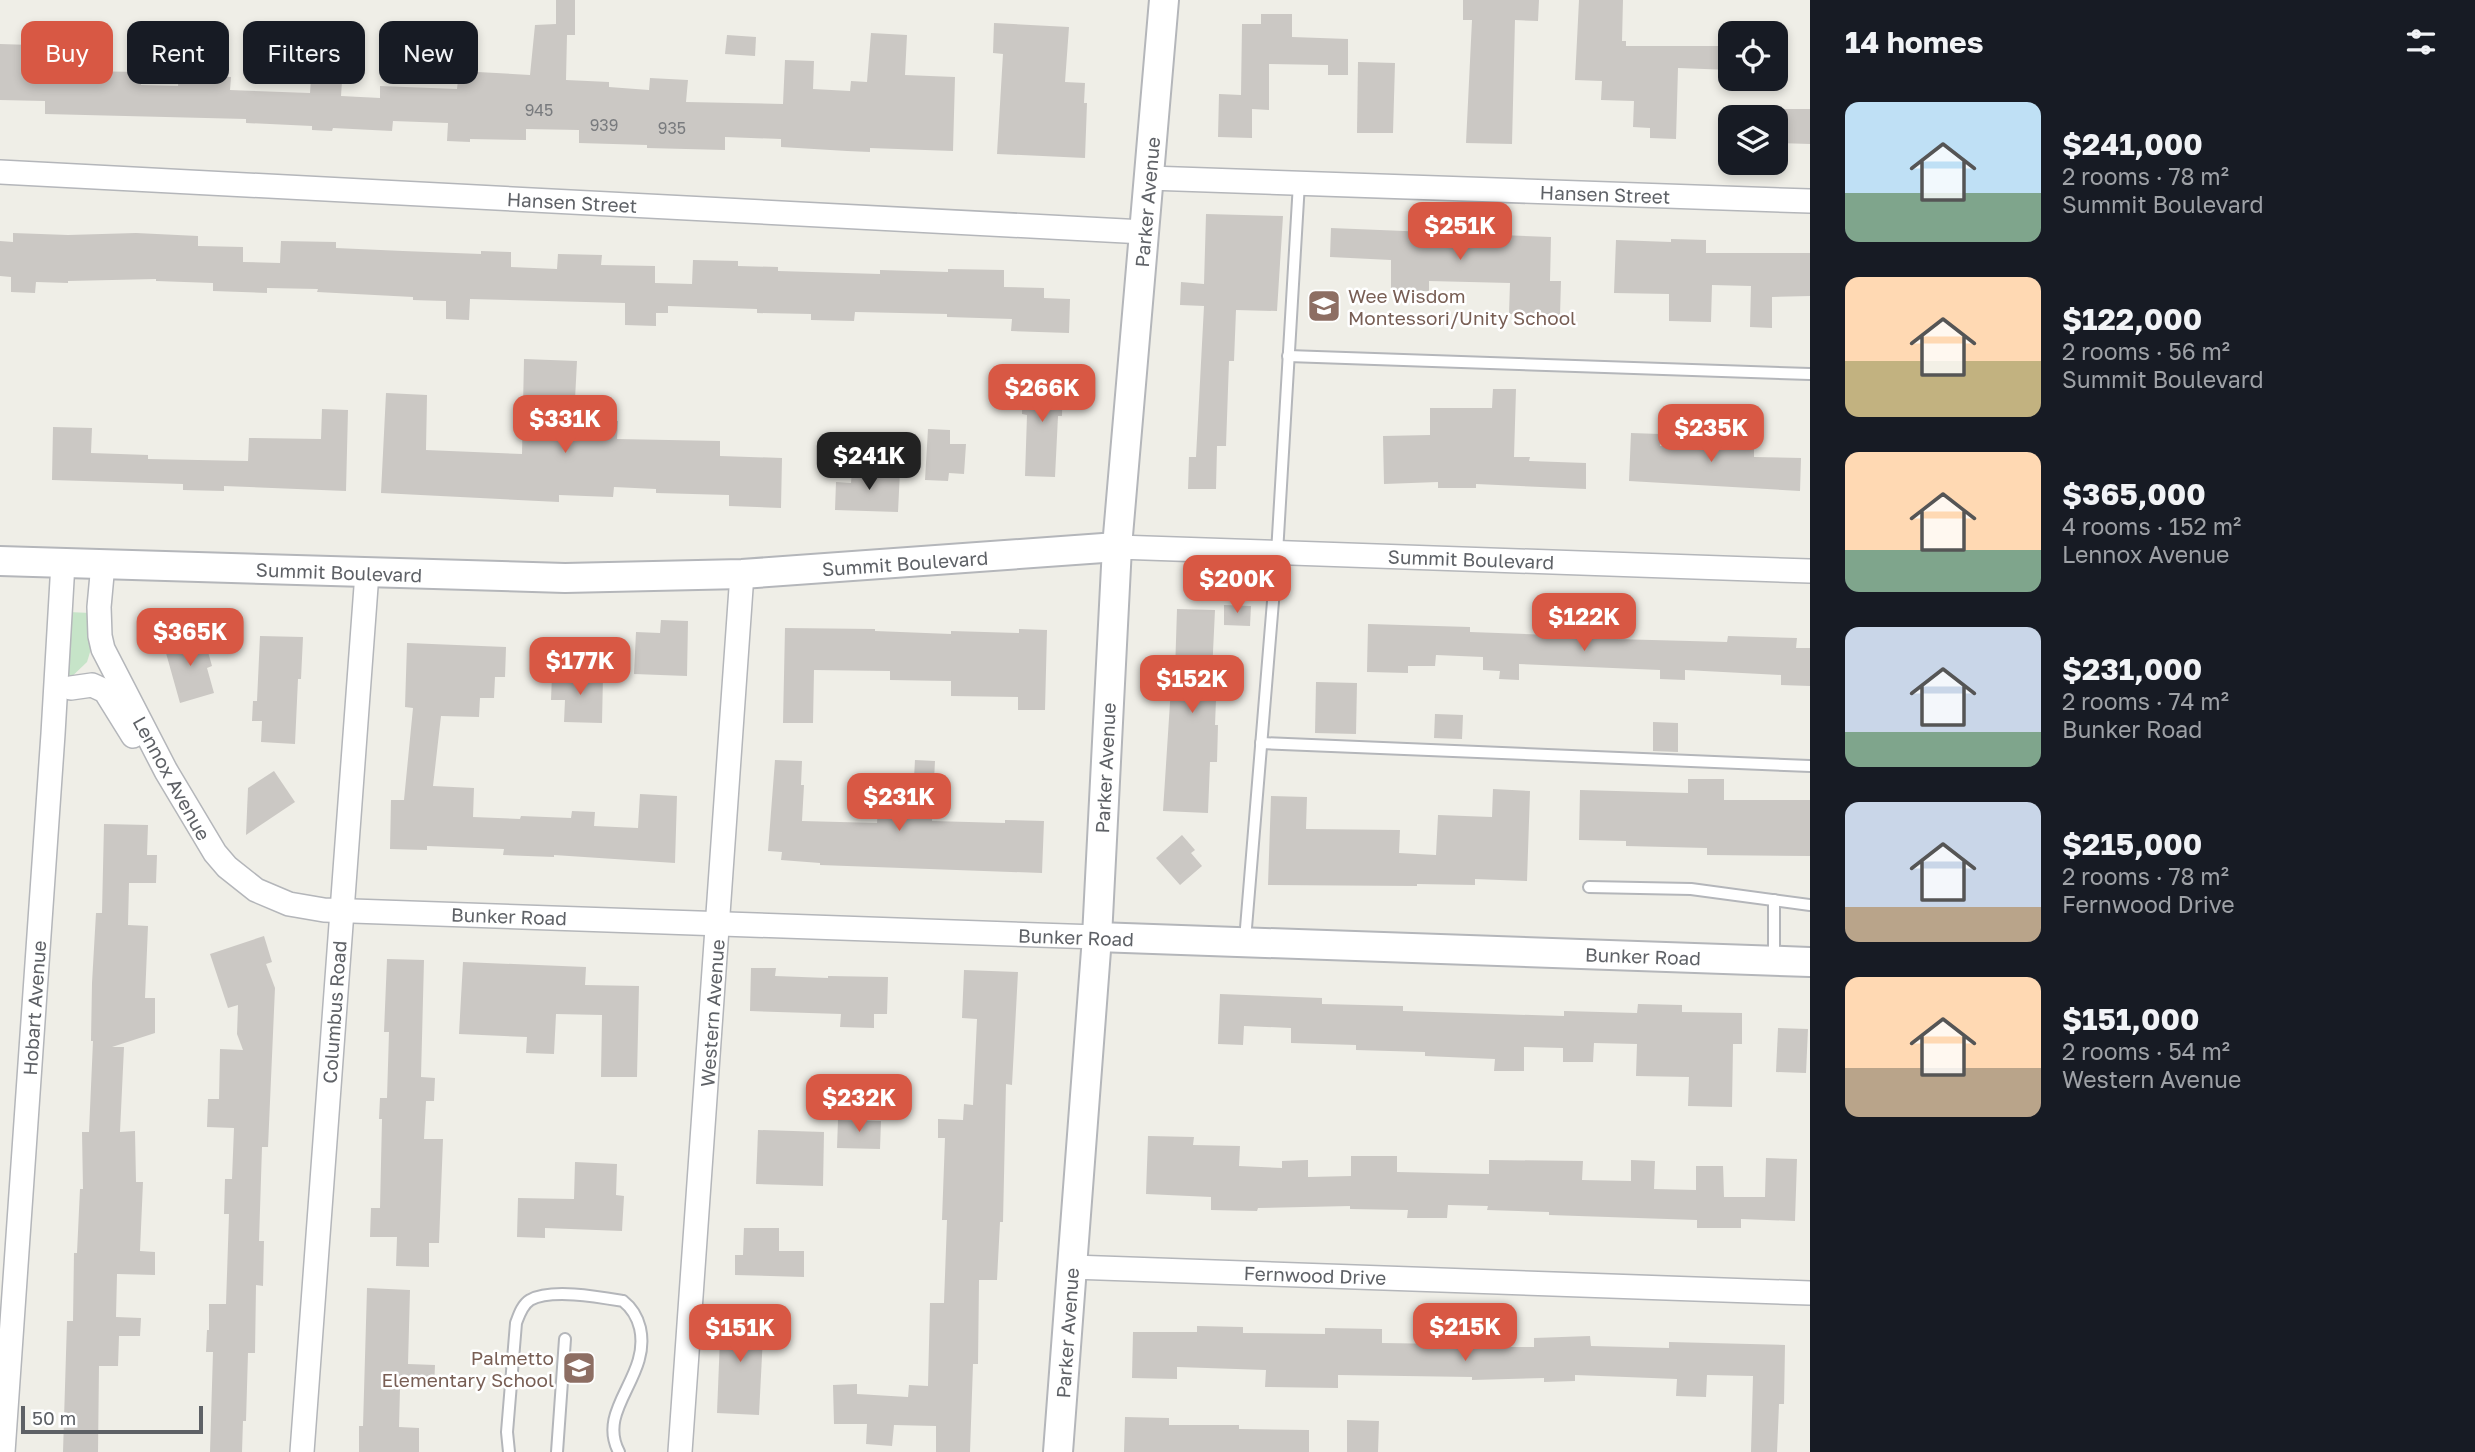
<!DOCTYPE html>
<meta charset="utf-8">
<style>
:root{--surface:#171b24;--page:#20242c;--text:#f1f3f6;--muted:#9ea1a6;--accent:#d85844}
body{margin:0;font-family:"Golos Text",sans-serif;background:var(--page);color:var(--text);height:100vh;display:flex;flex-direction:column;font-size:26px;white-space:nowrap}
*{box-sizing:border-box;margin:0}
p{font-size:23px;color:var(--muted)}
.icon{flex:none;width:38px;height:38px;fill:none;stroke:currentColor;stroke-width:2;stroke-linecap:round;stroke-linejoin:round}
.map{position:relative;flex:1;overflow:hidden}
.details{display:flex;flex-direction:column;background:var(--surface);width:665px}
.details>*{flex:none}
.hud{position:absolute;left:21px;top:21px;width:665px;height:63px;display:flex;gap:14px}
.controls{position:absolute;left:1718px;top:21px;display:grid;gap:14px}
.controls a{display:grid;place-items:center;width:70px;height:70px;border-radius:14px;background:var(--surface);box-shadow:0 4px 10px #0003;font-size:35px}
.scale{position:absolute;left:21px;bottom:18px;width:182px;box-sizing:border-box;padding-left:7px;border:4px solid #5e6166;border-top:0;font-size:19px;line-height:24px;white-space:nowrap;color:#5e6166;-webkit-text-stroke:5px #fff;paint-order:stroke}
.price{position:absolute;translate:-50% -60px;padding:0 16px;border-radius:14px;background:var(--accent);color:#fff;font-size:23px;line-height:46px;filter:drop-shadow(0 2px 4px #0008)}
.price::after{content:'';position:absolute;left:50%;top:42px;width:21px;height:16px;margin-left:-10px;background:inherit;clip-path:polygon(0 0,100% 0,50% 100%)}
.price.current{background:#222;color:#fff}
ul{padding:0;list-style:none}
li{display:flex;align-items:center;gap:21px;height:175px;padding:0 35px}
li span{display:grid;place-items:center;flex:none;width:196px;height:140px;border-radius:14px;color:#555}
li>.icon{margin-inline-start:auto}
span .icon{width:84px;height:84px;fill:#fffc;stroke-width:1}
li b{font-size:30px}
h2{display:flex;justify-content:space-between;align-items:center;height:84px;padding:0 35px;font-size:30px}
.tag{padding:0 24px;border-radius:14px;background:var(--surface);box-shadow:0 4px 10px #0003;font-size:24px;line-height:63px}
.tag.current{background:var(--accent);color:#fff}
main{display:flex;flex:1;min-height:0}
.map>svg:first-child{display:block}
</style>
<main>
<div class="map">
<svg width="1810" height="1452" viewBox="0 0 1810 1452">
<rect width="100%" height="100%" fill="#efeee7"/>
<!-- green -->
<polygon fill="#c6e4c8" points="68,612 91,613 91,649 87,662 65,683"/>
<!-- building -->
<g fill="#cbc8c4">
<polygon points="556,0 575,0 575,35 567,35 566,80 609,82 609,87 649,90 650,78 688,80 686,102 783,104 785,60 814,61 813,89 850,91 851,81 867,82 871,33 907,35 905,75 955,77 953,151 870,148 870,152 847,151 781,147 781,139 725,137 725,150 647,148 647,145 579,143 579,130 526,129 526,140 470,139 470,142 447,141 448,123 393,121 392,131 333,128 332,131 312,130 312,126 246,123 246,119 45,114 45,101 0,100 0,44 32,45 31,64 80,67 80,71 141,72 141,85 178,86 179,75 231,77 230,90 310,93 311,79 342,81 341,96 380,98 380,86 457,89 459,71 530,75 535,25 556,24"/>
<polygon points="1463,0 1539,0 1538,21 1515,20 1512,144 1466,143 1472,20 1463,20"/>
<polygon points="1579,0 1623,0 1622,41 1626,41 1626,46 1731,46 1731,70 1678,68 1676,139 1650,138 1650,128 1633,127 1634,101 1601,100 1602,81 1575,80"/>
<polygon points="1261,14 1292,14 1292,37 1348,39 1348,75 1328,75 1328,65 1269,64 1269,110 1252,109 1252,138 1218,137 1219,94 1241,95 1242,24 1261,24"/>
<polygon points="994,23 1069,27 1065,82 1085,83 1084,103 1087,103 1085,158 997,154 1003,54 993,53"/>
<polygon points="727,35 756,37 755,56 725,54"/>
<polygon points="1358,62 1395,63 1393,133 1357,133"/>
<polygon points="1776,109 1810,109 1810,144 1776,143"/>
<polygon points="1206,214 1283,216 1277,311 1236,310 1234,361 1229,361 1226,446 1217,446 1216,489 1188,489 1189,457 1196,457 1204,306 1180,305 1181,282 1204,284"/>
<polygon points="1331,228 1551,237 1550,281 1561,281 1560,315 1509,314 1510,283 1429,281 1429,291 1391,291 1391,260 1330,257"/>
<polygon points="13,233 68,235 136,233 198,236 198,246 243,247 243,262 280,263 281,241 336,242 336,248 403,251 481,254 481,251 511,252 511,267 557,269 558,254 602,255 601,265 655,266 655,283 692,284 693,260 738,261 738,266 778,267 778,271 880,274 880,270 948,272 948,269 1004,270 1004,287 1044,288 1044,298 1070,299 1069,333 1011,331 1012,319 947,317 947,314 855,312 854,321 811,320 811,314 757,313 757,309 668,306 668,313 656,313 656,326 625,325 625,303 470,299 469,320 446,319 446,301 413,300 413,297 317,292 318,289 267,288 267,293 213,291 213,283 156,281 156,279 68,281 68,283 36,282 35,293 11,292 11,277 0,276 0,241 13,242"/>
<polygon points="1671,239 1706,240 1706,253 1810,253 1810,296 1772,297 1772,328 1750,327 1751,286 1712,285 1711,322 1669,321 1669,294 1614,293 1616,240 1671,242"/>
<polygon points="524,359 577,361 574,419 618,421 617,439 720,441 720,456 782,458 781,508 729,506 729,495 656,493 656,489 614,487 613,497 559,495 559,502 381,493 386,393 427,395 426,450 522,454"/>
<polygon points="1023,377 1063,378 1062,416 1058,416 1055,477 1025,476 1027,415 1022,414"/>
<polygon points="1493,389 1516,389 1514,457 1530,457 1529,461 1586,463 1586,489 1476,484 1476,488 1438,488 1438,482 1384,484 1383,436 1430,435 1430,408 1492,408"/>
<polygon points="322,409 348,410 346,491 224,486 224,491 183,490 183,484 52,480 53,427 92,428 91,453 148,455 148,459 248,461 249,438 321,439"/>
<polygon points="928,429 950,430 950,444 966,444 964,474 949,473 948,481 925,480"/>
<polygon points="1631,433 1660,434 1660,446 1699,447 1699,436 1754,438 1754,457 1801,458 1800,491 1629,481"/>
<polygon points="852,470 900,471 898,512 835,510 836,482 851,483"/>
<polygon points="1224,605 1251,606 1250,626 1224,625"/>
<polygon points="1177,609 1215,610 1212,673 1217,674 1215,725 1218,725 1217,762 1210,762 1208,813 1163,811 1172,672 1175,672"/>
<polygon points="661,620 688,621 687,676 634,674 636,632 660,633"/>
<polygon points="1368,624 1470,627 1470,632 1577,636 1577,638 1727,642 1728,636 1797,638 1796,648 1810,648 1810,686 1781,685 1781,675 1685,670 1685,680 1660,679 1660,670 1519,664 1519,680 1499,679 1500,671 1483,670 1483,657 1436,655 1435,666 1408,666 1408,673 1367,672"/>
<polygon points="785,628 875,629 875,631 951,634 951,631 1019,633 1019,629 1047,630 1045,710 1018,710 1018,697 951,696 951,681 890,680 890,671 814,670 813,723 783,723"/>
<polygon points="203,634 212,666 207,668 214,693 180,703 164,646"/>
<polygon points="260,636 303,637 301,679 298,679 295,744 261,742 262,721 252,721 253,701 257,701"/>
<polygon points="407,643 506,647 505,677 495,677 494,698 480,698 479,717 441,716 433,786 474,788 473,817 520,819 521,816 571,818 572,811 595,812 594,826 638,828 640,794 677,796 675,863 554,855 554,857 503,855 504,849 427,846 427,850 390,849 391,800 404,800 413,708 405,707"/>
<polygon points="552,675 603,676 602,723 564,722 565,700 551,700"/>
<polygon points="1316,682 1357,683 1356,734 1315,733"/>
<polygon points="1435,714 1463,715 1462,739 1434,738"/>
<polygon points="1653,722 1678,723 1678,752 1653,751"/>
<polygon points="775,760 802,761 801,785 804,785 802,821 877,823 879,794 913,796 915,760 935,761 932,821 1005,823 1005,820 1044,821 1042,873 820,865 820,863 781,860 782,852 768,851"/>
<polygon points="274,771 295,802 246,835 248,788"/>
<polygon points="1688,779 1724,779 1724,800 1810,800 1810,856 1707,855 1707,848 1626,846 1626,841 1579,840 1580,790 1688,793"/>
<polygon points="1493,789 1530,791 1527,881 1475,879 1475,885 1417,884 1417,886 1268,885 1271,796 1307,797 1306,829 1400,830 1399,853 1436,855 1438,815 1492,817"/>
<polygon points="104,824 148,825 147,855 157,855 156,883 129,883 128,925 148,926 145,998 155,998 155,1033 112,1047 124,1047 120,1132 135,1131 136,1182 143,1182 140,1251 155,1252 155,1275 117,1274 116,1317 141,1318 140,1336 119,1336 118,1366 99,1366 98,1452 63,1452 67,1321 73,1321 74,1253 77,1253 80,1189 83,1189 82,1132 89,1132 93,1041 91,1041 92,983 96,913 102,913"/>
<polygon points="1182,835 1195,850 1191,853 1202,866 1180,885 1156,858"/>
<polygon points="264,936 272,962 266,964 275,988 268,1147 262,1147 259,1241 264,1241 263,1286 256,1285 255,1353 248,1353 246,1421 243,1421 242,1452 210,1452 213,1352 206,1352 207,1330 209,1330 209,1304 226,1304 229,1214 224,1214 225,1179 232,1179 234,1128 207,1127 208,1099 219,1099 220,1049 243,1050 237,1034 238,1005 228,1008 210,954"/>
<polygon points="387,959 424,960 421,1077 435,1078 434,1101 426,1101 424,1139 443,1139 439,1243 429,1243 429,1267 396,1266 397,1237 370,1237 371,1208 380,1208 382,1119 379,1119 380,1098 387,1098 389,1032 384,1032"/>
<polygon points="463,962 586,967 585,985 639,986 637,1077 601,1077 602,1015 556,1014 554,1054 526,1053 527,1037 459,1034"/>
<polygon points="751,968 776,968 775,976 828,978 828,976 888,977 887,1014 874,1014 874,1028 840,1027 841,1014 750,1011"/>
<polygon points="964,970 1018,972 1012,1085 1006,1084 1003,1222 1000,1222 997,1280 979,1280 978,1364 973,1364 970,1452 936,1452 936,1426 894,1425 892,1446 866,1444 867,1424 834,1424 833,1385 857,1384 857,1394 908,1397 909,1385 928,1386 930,1303 944,1303 947,1220 942,1220 945,1138 938,1138 938,1119 963,1120 964,1104 973,1105 977,1019 962,1018"/>
<polygon points="1220,994 1322,998 1322,1004 1403,1006 1403,1011 1496,1014 1564,1016 1564,1011 1637,1013 1638,1004 1682,1005 1682,1012 1742,1013 1742,1044 1733,1044 1732,1107 1688,1106 1689,1077 1636,1076 1637,1044 1594,1043 1593,1062 1563,1062 1563,1048 1524,1047 1524,1071 1494,1071 1495,1059 1425,1056 1425,1052 1356,1050 1356,1045 1291,1043 1291,1028 1244,1026 1243,1045 1218,1044"/>
<polygon points="1778,1028 1808,1029 1806,1073 1776,1072"/>
<polygon points="838,1120 881,1121 880,1149 837,1148"/>
<polygon points="758,1130 824,1132 823,1186 756,1184"/>
<polygon points="1148,1136 1194,1137 1193,1145 1240,1146 1239,1166 1282,1168 1282,1161 1308,1160 1308,1177 1351,1176 1351,1156 1397,1156 1397,1172 1489,1174 1489,1160 1583,1161 1582,1180 1631,1181 1631,1160 1655,1161 1654,1189 1696,1190 1696,1166 1723,1166 1724,1197 1765,1197 1766,1158 1797,1159 1795,1221 1741,1219 1741,1228 1697,1228 1697,1220 1549,1215 1549,1212 1487,1210 1488,1206 1448,1205 1447,1218 1407,1218 1408,1210 1350,1209 1350,1206 1258,1208 1257,1211 1211,1210 1211,1197 1146,1194"/>
<polygon points="575,1162 617,1164 616,1195 624,1196 622,1231 545,1228 545,1238 517,1237 518,1198 574,1199"/>
<polygon points="744,1228 779,1228 779,1251 804,1251 804,1277 735,1275 735,1255 743,1255"/>
<polygon points="367,1288 410,1290 408,1364 435,1365 434,1389 400,1388 399,1427 419,1428 419,1452 359,1452 359,1426 363,1426"/>
<polygon points="721,1313 764,1316 759,1415 717,1413"/>
<polygon points="1197,1326 1243,1327 1243,1333 1325,1334 1325,1328 1382,1329 1382,1343 1448,1344 1448,1347 1534,1347 1534,1338 1590,1336 1591,1346 1669,1348 1669,1342 1785,1345 1784,1404 1779,1404 1777,1452 1751,1452 1753,1376 1707,1375 1706,1397 1676,1396 1677,1379 1575,1375 1575,1381 1544,1382 1544,1378 1472,1380 1472,1377 1338,1375 1338,1388 1265,1387 1266,1370 1177,1367 1177,1379 1132,1378 1133,1332 1197,1332"/>
<polygon points="1125,1417 1169,1418 1169,1425 1239,1425 1239,1429 1309,1430 1309,1452 1124,1452"/>
<polygon points="1347,1420 1379,1421 1378,1452 1347,1452"/>
</g>
<g fill="none" stroke-linecap="round" stroke-linejoin="round">
<defs>
<g id="service">
<polyline points="1288,356 1810,374"/>
<polyline points="1261,743 1810,766"/>
<polyline points="1589,887 1691,889 1810,905"/>
<polyline points="1774,900 1774,961"/>
<polyline points="1245,940 1277,553 1299,183"/>
<path d="M509 1452 507 1432 516 1323C519 1315 522 1305 530 1300 551 1288 600 1297 623 1301 632 1308 637 1316 640 1328 651 1377 596 1409 619 1452"/>
<polyline points="557,1452 565,1339"/>
</g>
<g id="minor">
<polyline points="0,172 1144,232"/>
<polyline points="1149,178 1810,201"/>
<polyline points="1117,547 1810,571"/>
<polyline points="103,564 99,607 100,636 103,649 166,771 215,853 227,867 256,890 289,904 324,910 1097,937"/>
<polyline points="71,688 92,685 105,691 133,736"/>
<polyline points="1072,1267 1810,1293"/>
<polyline points="3,1452 53,734 63,563"/>
<polyline points="302,1452 367,573"/>
<polyline points="680,1452 742,574"/>
</g>
<g id="tertiary">
<polyline points="0,561 565,578 742,574 1117,547"/>
<polyline points="1097,937 1810,962"/>
<polyline points="1058,1452 1097,937 1117,547 1164,0"/>
</g>
</defs>
<!-- service casing -->
<use href="#service" stroke="#b4b6ba" stroke-width="14"/>
<!-- minor casing -->
<use href="#minor" stroke="#b4b6ba" stroke-width="26"/>
<!-- tertiary casing -->
<use href="#tertiary" stroke="#b4b6ba" stroke-width="32"/>
<!-- service -->
<use href="#service" stroke="#fff" stroke-width="10"/>
<!-- minor -->
<use href="#minor" stroke="#fff" stroke-width="23"/>
<!-- tertiary -->
<use href="#tertiary" stroke="#fff" stroke-width="28"/>
</g>
<!-- icons -->
<defs>
<symbol id="school-square" viewBox="-11 -11 22 22"><rect x="-9" y="-9" width="18" height="18" rx="4" fill="#8d6e63" stroke="#fff"/><path d="M0-5L7-2L0 1L-7-2ZM-4 1L0 2.5L4 1V4Q0 6-4 4Z" fill="#fff"/></symbol>
</defs>
<g fill-rule="evenodd">
<use href="#school-square" x="1305" y="287" width="38" height="38"/>
<use href="#school-square" x="560" y="1349" width="38" height="38"/>
</g>
<g text-anchor="middle" dominant-baseline="central" stroke-width="5" stroke-linejoin="round" paint-order="stroke">
<!-- number labels -->
<g font-size="16" fill="#797b7e">
<text x="539" y="110">945</text>
<text x="604" y="125">939</text>
<text x="672" y="128">935</text>
</g>
<!-- street labels -->
<g font-size="19" fill="#5e6166" stroke="#fff">
<text transform="translate(1605 194) rotate(2)">Hansen Street</text>
<text transform="translate(572 202) rotate(3)">Hansen Street</text>
<text transform="translate(1147 202) rotate(-85)">Parker Avenue</text>
<text transform="translate(1471 559) rotate(2)">Summit Boulevard</text>
<text transform="translate(905 563) rotate(-4)">Summit Boulevard</text>
<text transform="translate(339 572) rotate(2)">Summit Boulevard</text>
<text transform="translate(1105 768) rotate(-87)">Parker Avenue</text>
<text transform="translate(172 778) rotate(61)">Lennox Avenue</text>
<text transform="translate(509 916) rotate(2)">Bunker Road</text>
<text transform="translate(1076 937) rotate(2)">Bunker Road</text>
<text transform="translate(1643 956) rotate(2)">Bunker Road</text>
<text transform="translate(34 1008) rotate(-86)">Hobart Avenue</text>
<text transform="translate(334 1012) rotate(-86)">Columbus Road</text>
<text transform="translate(712 1013) rotate(-86)">Western Avenue</text>
<text transform="translate(1315 1275) rotate(2)">Fernwood Drive</text>
<text transform="translate(1067 1333) rotate(-86)">Parker Avenue</text>
</g>
<!-- education labels -->
<g font-size="19" fill="#785e54" stroke="#fff" text-anchor="start">
<text x="1348" y="295">Wee Wisdom<tspan x="1348" dy="22">Montessori/Unity School</tspan></text>
<text x="554" y="1357" text-anchor="end">Palmetto<tspan x="554" dy="22">Elementary School</tspan></text>
</g>
</g>
</svg>
<div class="controls">
<a><svg class="icon" aria-label="locate" viewBox="0 0 24 24"><circle cx="12" cy="12" r="6"/><path d="M12 2v4M12 18v4M2 12h4M18 12h4"/></svg></a>
<a><svg class="icon" aria-label="layers" viewBox="0 0 24 24"><path d="M12 4l9 5-9 5-9-5zM3 14l9 5 9-5"/></svg></a>
</div>
<div class="scale">50 m</div>
<b class="price" style="left:1460px;top:262px">$251K</b>
<b class="price" style="left:1042px;top:424px">$266K</b>
<b class="price" style="left:565px;top:455px">$331K</b>
<b class="price" style="left:1711px;top:464px">$235K</b>
<b class="price current" style="left:869px;top:492px">$241K</b>
<b class="price" style="left:1237px;top:615px">$200K</b>
<b class="price" style="left:1584px;top:653px">$122K</b>
<b class="price" style="left:190px;top:668px">$365K</b>
<b class="price" style="left:580px;top:697px">$177K</b>
<b class="price" style="left:1192px;top:715px">$152K</b>
<b class="price" style="left:899px;top:833px">$231K</b>
<b class="price" style="left:859px;top:1134px">$232K</b>
<b class="price" style="left:1465px;top:1363px">$215K</b>
<b class="price" style="left:740px;top:1364px">$151K</b>
<div class="hud">
<a class="tag current">Buy</a>
<a class="tag">Rent</a>
<a class="tag">Filters</a>
<a class="tag">New</a>
</div>
</div>
<section class="details">
<h2>14 homes<svg class="icon" aria-label="filters" viewBox="0 0 24 24"><path d="M4 7h16M4 17h16"/><circle cx="9" cy="7" r="2"/><circle cx="15" cy="17" r="2"/></svg></h2>
<ul>
<li><span style="background:linear-gradient(#bfe0f5 65%,#7fa58c 0)"><svg class="icon" aria-label="home" viewBox="0 0 24 24"><path d="M3 11l9-7 9 7M6 9v11h12V9"/></svg></span><div><b>$241,000</b><p>2 rooms · 78 m²</p><p>Summit Boulevard</p></div></li>
<li><span style="background:linear-gradient(#ffd9b3 60%,#c2b280 0)"><svg class="icon" aria-label="home" viewBox="0 0 24 24"><path d="M3 11l9-7 9 7M6 9v11h12V9"/></svg></span><div><b>$122,000</b><p>2 rooms · 56 m²</p><p>Summit Boulevard</p></div></li>
<li><span style="background:linear-gradient(#ffd9b3 70%,#7fa58c 0)"><svg class="icon" aria-label="home" viewBox="0 0 24 24"><path d="M3 11l9-7 9 7M6 9v11h12V9"/></svg></span><div><b>$365,000</b><p>4 rooms · 152 m²</p><p>Lennox Avenue</p></div></li>
<li><span style="background:linear-gradient(#c9d6e8 75%,#7fa58c 0)"><svg class="icon" aria-label="home" viewBox="0 0 24 24"><path d="M3 11l9-7 9 7M6 9v11h12V9"/></svg></span><div><b>$231,000</b><p>2 rooms · 74 m²</p><p>Bunker Road</p></div></li>
<li><span style="background:linear-gradient(#c9d6e8 75%,#b9a48a 0)"><svg class="icon" aria-label="home" viewBox="0 0 24 24"><path d="M3 11l9-7 9 7M6 9v11h12V9"/></svg></span><div><b>$215,000</b><p>2 rooms · 78 m²</p><p>Fernwood Drive</p></div></li>
<li><span style="background:linear-gradient(#ffd9b3 65%,#b9a48a 0)"><svg class="icon" aria-label="home" viewBox="0 0 24 24"><path d="M3 11l9-7 9 7M6 9v11h12V9"/></svg></span><div><b>$151,000</b><p>2 rooms · 54 m²</p><p>Western Avenue</p></div></li>
</ul>
</section>
</main>
